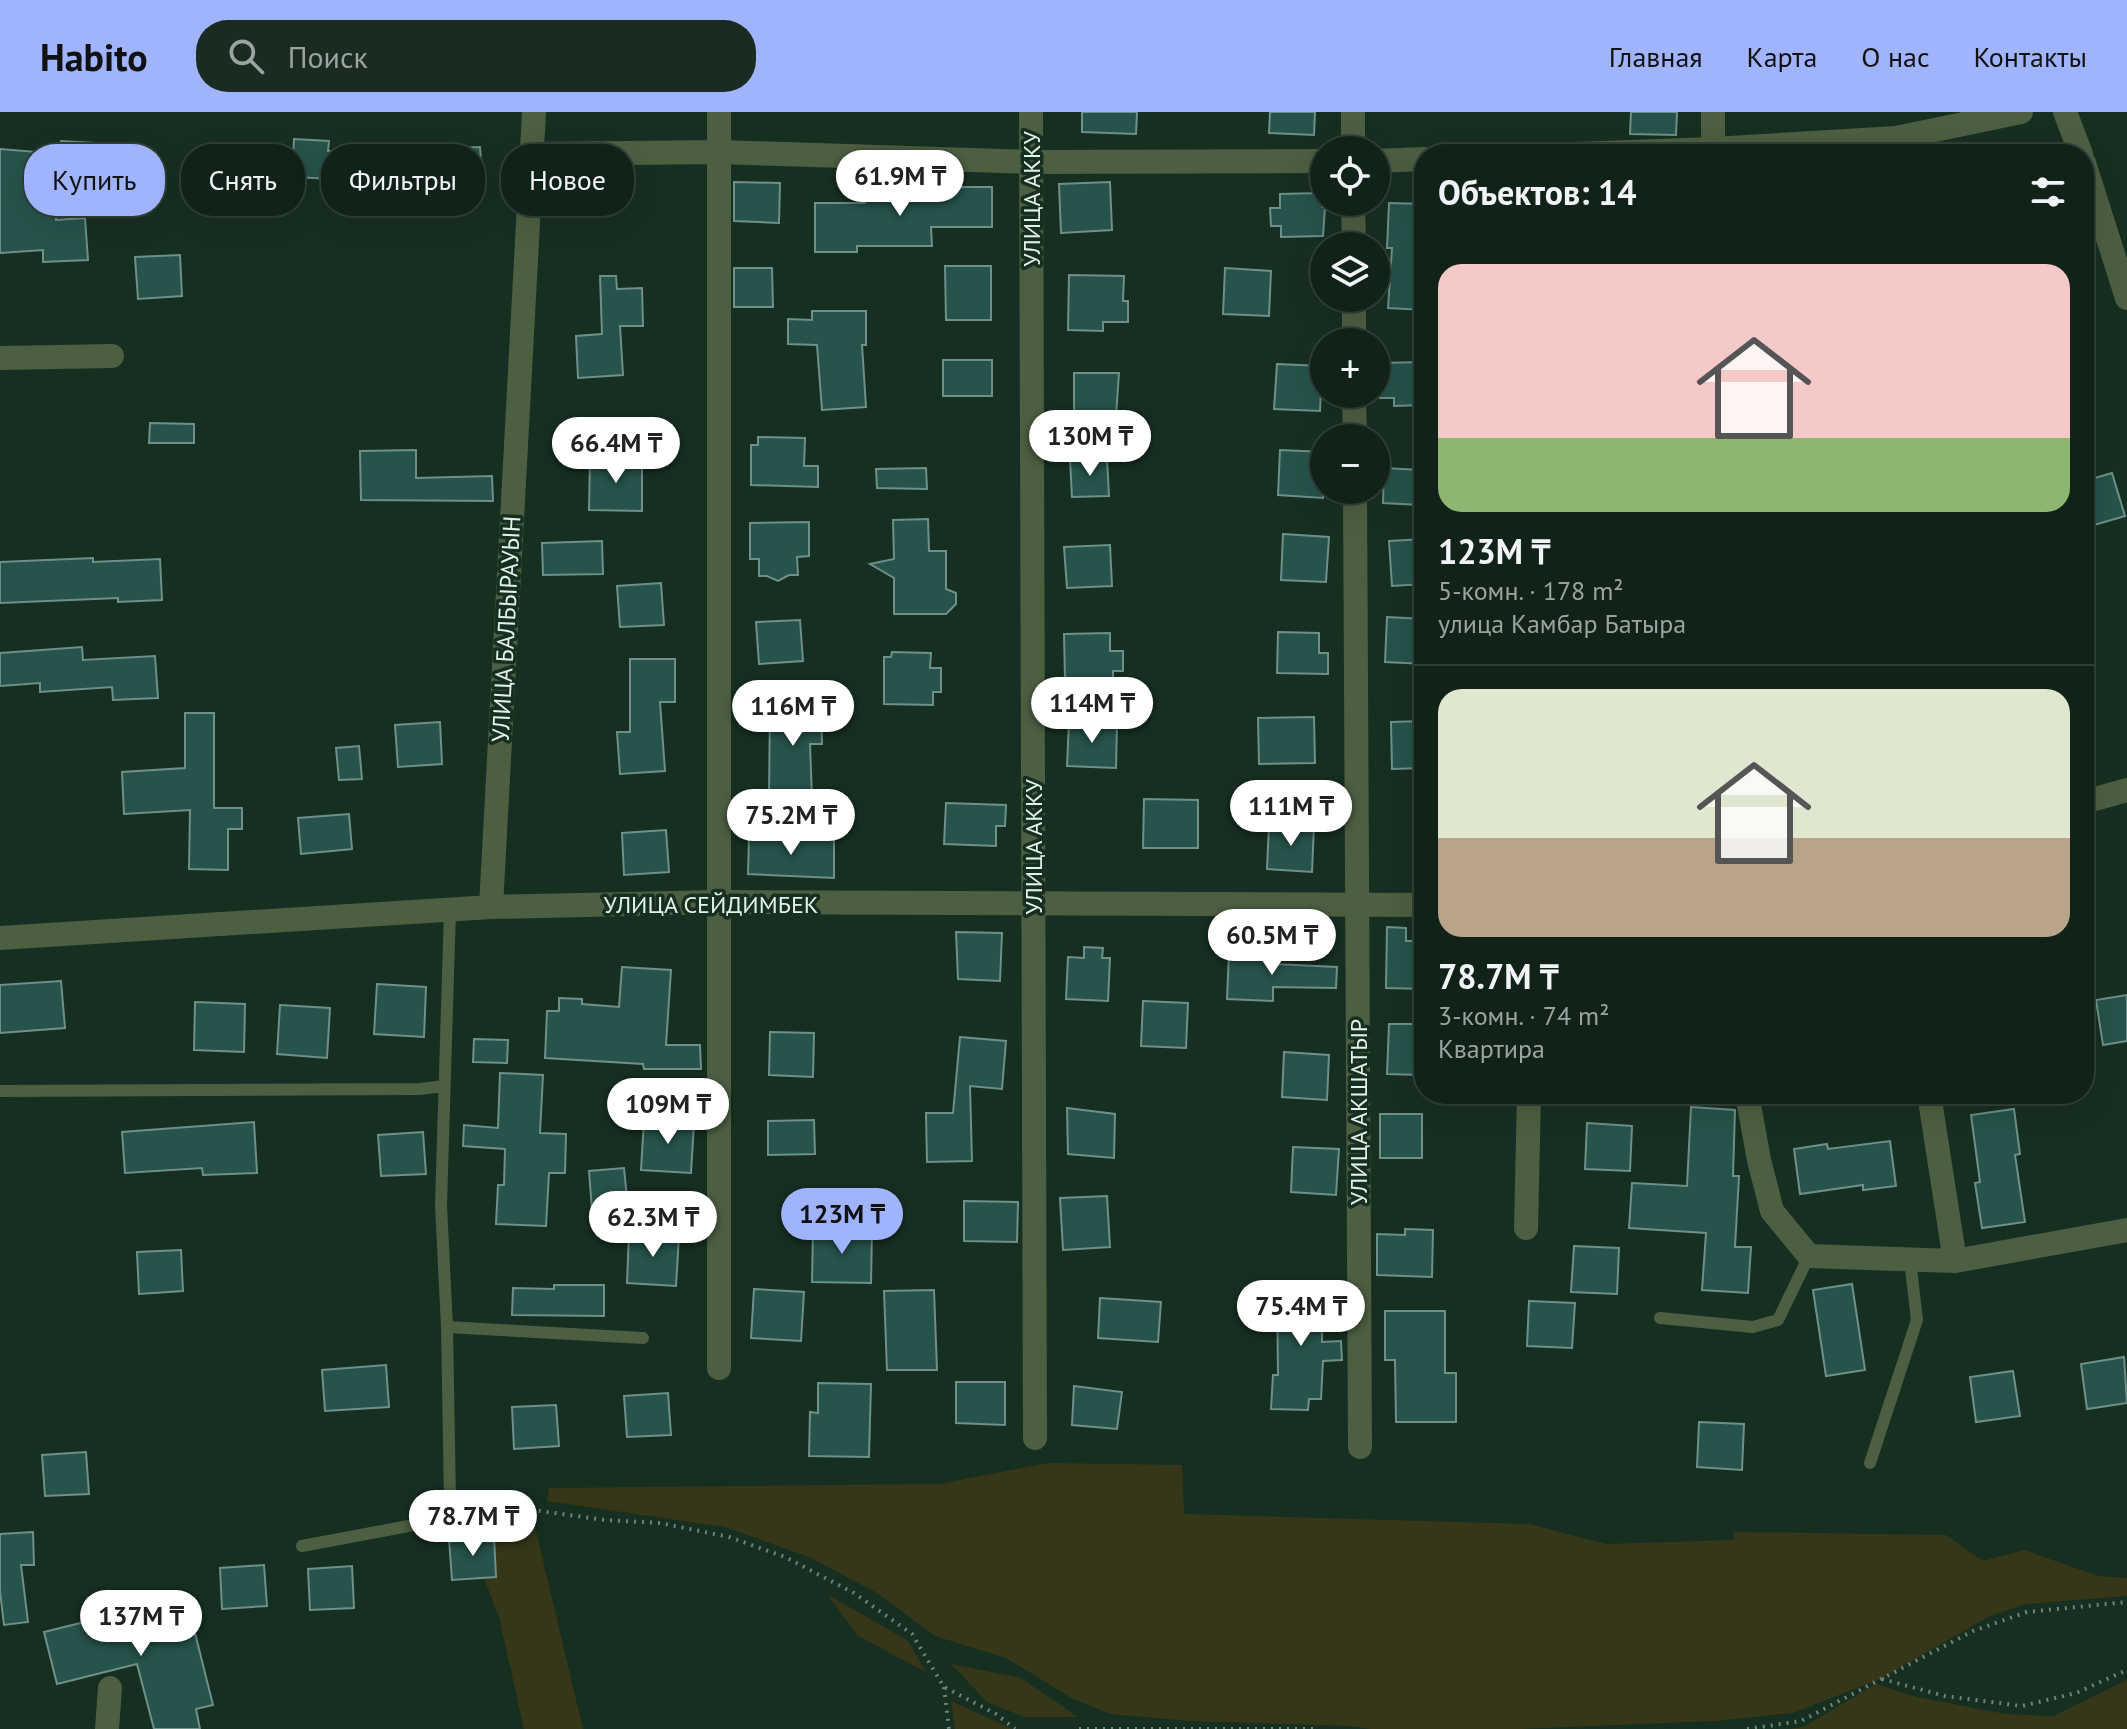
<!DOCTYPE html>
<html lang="ru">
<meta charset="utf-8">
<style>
:root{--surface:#112319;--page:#1a2b22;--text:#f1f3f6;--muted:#9ca4a2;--line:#304038;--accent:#a0b3fd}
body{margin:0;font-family:"PT Sans",sans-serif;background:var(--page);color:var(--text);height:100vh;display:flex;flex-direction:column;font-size:30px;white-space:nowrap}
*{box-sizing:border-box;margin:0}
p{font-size:26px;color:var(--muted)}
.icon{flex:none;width:44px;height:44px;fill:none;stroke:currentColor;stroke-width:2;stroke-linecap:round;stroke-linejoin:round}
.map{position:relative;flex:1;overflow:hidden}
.drawer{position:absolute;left:1414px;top:32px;width:680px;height:960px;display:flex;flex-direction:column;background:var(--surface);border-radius:32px;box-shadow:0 8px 32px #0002,0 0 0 2px var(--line)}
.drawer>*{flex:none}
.guide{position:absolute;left:24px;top:32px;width:760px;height:72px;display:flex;gap:16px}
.buttons{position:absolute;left:1310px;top:24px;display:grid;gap:16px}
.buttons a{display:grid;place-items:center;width:80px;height:80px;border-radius:50%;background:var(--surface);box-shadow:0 8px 32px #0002,0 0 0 2px var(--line);font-size:40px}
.price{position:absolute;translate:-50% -68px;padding:0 18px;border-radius:28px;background:#fff;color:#222;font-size:26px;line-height:52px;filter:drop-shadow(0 2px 4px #0008)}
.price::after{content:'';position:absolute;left:50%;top:48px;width:24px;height:18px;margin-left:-12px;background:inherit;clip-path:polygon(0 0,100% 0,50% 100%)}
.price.on{background:var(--accent);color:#111}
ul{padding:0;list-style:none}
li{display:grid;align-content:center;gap:16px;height:424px;padding:0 24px}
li+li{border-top:2px solid var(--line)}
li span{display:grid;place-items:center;height:248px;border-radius:24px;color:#555}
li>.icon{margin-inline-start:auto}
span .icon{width:144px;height:144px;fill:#fffc;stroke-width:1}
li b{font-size:34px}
h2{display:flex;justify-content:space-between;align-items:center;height:96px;padding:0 24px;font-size:34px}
.tag{padding:0 28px;border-radius:32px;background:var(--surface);box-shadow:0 8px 32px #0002,0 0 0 2px var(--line);font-size:28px;line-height:72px}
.tag.on{background:var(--accent);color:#111}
header{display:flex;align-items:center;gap:48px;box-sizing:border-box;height:112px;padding:0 40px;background:var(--accent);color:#111}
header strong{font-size:38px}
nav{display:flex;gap:44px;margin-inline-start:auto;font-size:28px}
.search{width:560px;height:72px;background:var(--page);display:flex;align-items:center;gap:20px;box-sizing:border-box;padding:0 28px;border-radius:32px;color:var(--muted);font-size:30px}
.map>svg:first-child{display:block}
</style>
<header>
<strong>Habito</strong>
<div class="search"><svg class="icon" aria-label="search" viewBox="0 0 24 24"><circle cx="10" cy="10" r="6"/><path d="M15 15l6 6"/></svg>Поиск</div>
<nav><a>Главная</a><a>Карта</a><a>О нас</a><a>Контакты</a></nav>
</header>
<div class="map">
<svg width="2127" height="1617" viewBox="0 0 2127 1617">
<rect width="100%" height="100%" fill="#172f21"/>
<!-- green -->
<g fill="#363719">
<polygon points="1048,1351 1182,1353 1184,1402 1529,1412 1606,1432 1734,1428 1734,1420 1946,1423 1983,1449 2024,1438 2098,1464 2127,1466 2127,1484 2026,1492 1990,1504 1880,1567 1793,1601 1716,1609 1517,1617 1371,1617 1350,1614 1188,1609 1111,1602 1073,1587 1006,1546 935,1524 879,1482 809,1445 725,1415 547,1389 549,1376 940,1372"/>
<polygon points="499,1406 535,1415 583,1617 524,1617 499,1505 465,1417"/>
<polygon points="827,1482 908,1529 926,1560 858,1524"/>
<polygon points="951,1552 1021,1566 1078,1605 1024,1605 987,1590"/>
<polygon points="2127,1568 2127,1617 1791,1617 1805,1614 1876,1572 1913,1584 2005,1602 2053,1604"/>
<polygon points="951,1589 1012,1617 955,1617"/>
</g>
<!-- building -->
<g fill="#26534b" stroke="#6e9089" stroke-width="2">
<polygon points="1082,0 1137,0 1136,22 1082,20"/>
<polygon points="1270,0 1315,0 1314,23 1269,21"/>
<polygon points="1631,0 1677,0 1676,23 1630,22"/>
<polygon points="294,27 329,29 328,39 336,39 334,67 292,65"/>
<polygon points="61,29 95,31 94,43 148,43 148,76 59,69 56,108 85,106 88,148 43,150 43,138 0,141 0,37 60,42"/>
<polygon points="480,35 483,76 438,79 436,37"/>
<polygon points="734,70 780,71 779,111 734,109"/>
<polygon points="1110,70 1112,118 1061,121 1059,72"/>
<polygon points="914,75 992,75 992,115 931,115 932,134 857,134 857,140 815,140 815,91 865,91 865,84 915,84"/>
<polygon points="1321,81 1322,95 1325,95 1323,124 1281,125 1281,114 1271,114 1270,96 1280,96 1280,82"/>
<polygon points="1389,91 1424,92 1424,198 1388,196 1392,136 1387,136"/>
<polygon points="180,143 182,184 138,187 135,145"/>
<polygon points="945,154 991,154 991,208 946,208"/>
<polygon points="734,156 772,156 773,195 734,195"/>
<polygon points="1225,156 1271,159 1269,204 1223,202"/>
<polygon points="1069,163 1124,164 1123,189 1128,189 1128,210 1103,210 1103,219 1068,218"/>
<polygon points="600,164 616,164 617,177 642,176 643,214 620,214 623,263 578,266 576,224 602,222"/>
<polygon points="812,199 866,199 866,233 862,233 866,295 822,298 817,233 788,232 788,207 812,208"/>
<rect x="943" y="248" width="49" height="36"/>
<polygon points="1424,250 1424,293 1394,294 1394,286 1380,286 1379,251"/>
<polygon points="1277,252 1322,254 1320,299 1274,297"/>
<polygon points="1074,261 1119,261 1115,318 1074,312"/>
<polygon points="150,311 194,312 194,331 149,331"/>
<polygon points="758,325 805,326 804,354 818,354 818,375 751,373 751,333 758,333"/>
<polygon points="416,338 416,366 492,364 493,389 361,388 360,339"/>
<polygon points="1280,338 1324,340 1323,386 1278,383"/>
<polygon points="590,346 642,347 642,399 589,398"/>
<polygon points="1107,346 1109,384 1072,385 1070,347"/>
<polygon points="926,356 927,377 877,376 876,357"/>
<polygon points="1384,356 1421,358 1420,393 1383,391"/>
<polygon points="2112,361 2125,404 2084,416 2084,369"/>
<polygon points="928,407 929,439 946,439 946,477 956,481 956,492 946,502 894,502 894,466 870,452 894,447 893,408"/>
<polygon points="809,410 809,444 797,445 798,463 789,463 778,469 767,464 759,464 759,447 750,447 750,411"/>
<polygon points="1283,422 1329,425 1326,470 1281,468"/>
<polygon points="1424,427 1424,472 1392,474 1389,429"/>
<polygon points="602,429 603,462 543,463 542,431"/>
<polygon points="1110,433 1112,474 1067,476 1064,435"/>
<polygon points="93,446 93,450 160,447 162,488 118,490 118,486 0,491 0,450"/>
<polygon points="661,471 664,513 620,515 617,474"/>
<polygon points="1387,505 1424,507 1424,552 1385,550"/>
<polygon points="800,508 803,549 759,552 756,510"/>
<polygon points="1278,520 1319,521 1319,541 1328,541 1328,562 1277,561"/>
<polygon points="1110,521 1110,539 1123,539 1123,559 1113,559 1113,575 1083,576 1083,566 1065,566 1064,522"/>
<polygon points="82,535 83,548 155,544 158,586 113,588 112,575 40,580 40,571 0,574 0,541"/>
<polygon points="892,540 931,541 930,556 941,556 941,580 933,580 933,593 884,592 884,545 891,545"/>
<polygon points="630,547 675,547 675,590 660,590 665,659 620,662 617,620 630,620"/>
<polygon points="821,589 822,632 810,632 812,686 769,687 770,590"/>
<polygon points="185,601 214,601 214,696 242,696 242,717 228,717 228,758 189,757 190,698 124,702 122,660 185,656"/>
<polygon points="1314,605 1315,651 1259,652 1258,606"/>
<polygon points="1069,609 1117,611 1116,656 1067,654"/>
<polygon points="1424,609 1424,656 1392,657 1391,610"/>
<polygon points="440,610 442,652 398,655 395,613"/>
<polygon points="359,634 362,667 339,668 336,636"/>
<polygon points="1144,687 1198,688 1198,736 1143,736"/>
<polygon points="946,691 1006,693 1005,714 996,714 996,734 944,732"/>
<polygon points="349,702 352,737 301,742 298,706"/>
<polygon points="1269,712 1314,714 1312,760 1267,757"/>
<polygon points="666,718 669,760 624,763 622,721"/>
<polygon points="749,724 834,727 834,766 748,762"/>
<polygon points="1387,815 1406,816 1406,829 1424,829 1424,877 1386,876"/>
<polygon points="956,820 1002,821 1000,869 958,867"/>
<polygon points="1084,835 1103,836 1102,846 1110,846 1108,889 1066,887 1068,845 1084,846"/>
<polygon points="1229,841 1275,843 1274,852 1337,855 1336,876 1273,875 1273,889 1227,887"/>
<polygon points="622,855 671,858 666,933 700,933 701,957 644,957 643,952 545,946 547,899 559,899 559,886 582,887 582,892 619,895"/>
<polygon points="61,869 65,916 0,921 0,873"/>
<polygon points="377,872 426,875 424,925 374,922"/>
<polygon points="2127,883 2127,929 2103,933 2096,888"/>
<polygon points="1143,889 1188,891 1186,936 1141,934"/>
<polygon points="195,890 245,892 244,940 194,938"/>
<polygon points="280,893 330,896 327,946 277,942"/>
<polygon points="1389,912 1424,912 1422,963 1387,962"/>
<polygon points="770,920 814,921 813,965 769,963"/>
<polygon points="960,925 1006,929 1002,977 970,974 972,1049 927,1050 926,1001 953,1001"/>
<polygon points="474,927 508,928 507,951 473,950"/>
<polygon points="1284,940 1329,943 1327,988 1282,985"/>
<polygon points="500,961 543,963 540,1021 566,1022 565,1061 549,1061 546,1114 496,1112 498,1073 504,1073 505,1037 463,1034 464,1013 498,1016"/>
<polygon points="1691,995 1735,998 1733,1064 1739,1064 1735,1135 1751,1135 1748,1181 1702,1178 1706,1121 1629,1116 1632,1071 1687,1074"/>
<polygon points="1067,996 1115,1002 1114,1046 1068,1042"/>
<polygon points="2014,997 2020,1042 2015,1043 2025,1110 1982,1116 1975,1071 1980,1070 1971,1003"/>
<rect x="1380" y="1002" width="42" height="44"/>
<polygon points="644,1008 694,1011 691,1061 641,1058"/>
<polygon points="814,1008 815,1042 768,1043 768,1009"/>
<polygon points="254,1010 257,1061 203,1063 202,1056 125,1061 122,1020"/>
<polygon points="1587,1011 1632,1014 1630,1059 1585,1057"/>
<polygon points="423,1020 426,1062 381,1064 378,1023"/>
<polygon points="1890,1029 1896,1074 1863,1078 1863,1073 1800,1082 1794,1037 1827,1032 1828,1037"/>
<polygon points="1293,1035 1339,1037 1336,1083 1291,1080"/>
<polygon points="624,1056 628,1096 592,1098 589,1059"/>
<polygon points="1107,1084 1110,1135 1063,1138 1060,1086"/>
<polygon points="964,1089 1018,1090 1017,1130 964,1129"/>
<polygon points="813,1117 872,1118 871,1171 812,1170"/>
<polygon points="1405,1117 1433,1118 1432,1165 1377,1163 1377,1122 1405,1123"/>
<polygon points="629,1121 679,1124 676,1174 627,1171"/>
<polygon points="1574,1134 1619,1136 1617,1182 1571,1180"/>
<polygon points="181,1138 183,1179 139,1182 137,1140"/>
<polygon points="1852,1172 1865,1258 1826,1264 1813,1178"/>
<polygon points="554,1173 604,1173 604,1204 512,1203 513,1176 554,1177"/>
<polygon points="1277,1175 1322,1175 1322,1230 1341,1229 1342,1248 1323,1249 1321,1287 1309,1287 1308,1298 1271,1297 1273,1263 1278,1263"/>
<polygon points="754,1177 804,1180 801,1229 751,1226"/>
<polygon points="934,1178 937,1258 887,1258 884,1179"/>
<polygon points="1100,1186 1161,1190 1158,1230 1098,1226"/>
<polygon points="1529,1189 1575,1191 1572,1236 1527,1234"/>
<polygon points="1385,1199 1445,1199 1445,1261 1456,1261 1456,1310 1396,1310 1395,1248 1385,1248"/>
<polygon points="2124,1245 2127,1291 2087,1297 2081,1252"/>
<polygon points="386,1253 389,1295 325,1299 322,1258"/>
<polygon points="2013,1259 2020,1304 1976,1310 1970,1265"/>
<polygon points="956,1270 1005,1270 1005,1313 956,1311"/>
<polygon points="818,1271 871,1272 869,1345 809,1344 810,1300 818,1301"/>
<polygon points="1074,1274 1122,1280 1117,1317 1072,1313"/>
<polygon points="668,1281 671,1323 627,1325 624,1284"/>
<polygon points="556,1293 559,1334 514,1337 512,1295"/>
<polygon points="1699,1310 1744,1312 1742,1358 1697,1355"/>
<polygon points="86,1340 89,1382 45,1384 42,1343"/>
<polygon points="33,1420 34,1453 21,1453 28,1510 4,1513 0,1479 0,1422"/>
<polygon points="494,1424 496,1465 452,1468 449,1427"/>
<polygon points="264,1453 267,1494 222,1497 220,1456"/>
<polygon points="352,1454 354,1496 310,1498 308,1457"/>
<polygon points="186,1485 213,1593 196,1597 200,1617 154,1617 137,1552 57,1572 44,1520"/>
</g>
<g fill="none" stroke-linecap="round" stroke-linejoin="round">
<!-- path -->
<g stroke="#6f8376" stroke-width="4" stroke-dasharray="2 6" stroke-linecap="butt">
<polyline points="459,1404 533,1398 605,1408 660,1411 729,1425 785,1445 854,1481 912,1522 944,1575 996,1602 1015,1617"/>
<polyline points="1882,1567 1945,1584 2022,1594 2076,1581 2127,1558"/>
<polyline points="944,1575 949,1617"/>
<polyline points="1079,1617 1314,1617"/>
<polyline points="1747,1617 1801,1609 1973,1519 2027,1500 2127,1490"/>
</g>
<!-- lane -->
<g stroke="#4d5f42" stroke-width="12">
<polyline points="450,797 441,1093 447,1215 643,1226"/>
<polyline points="0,979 420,977 444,974"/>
<polyline points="1660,1206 1753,1215 1778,1208 1809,1144"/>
<polyline points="1870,1351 1917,1208 1910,1148"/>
<polyline points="302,1434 419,1412 450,1389 447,1215"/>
</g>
<!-- street -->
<g stroke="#4d5f42" stroke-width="24">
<polyline points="719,0 719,1256"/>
<polyline points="1031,0 1035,1326"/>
<polyline points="1353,0 1353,38"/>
<polyline points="1713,0 1713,42"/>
<polyline points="2065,0 2081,42"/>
<polyline points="533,42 719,40 1031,50 1324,49"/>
<polyline points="1575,42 1713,37 1896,26 2021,0"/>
<polyline points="1376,49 1424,47"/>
<polyline points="2084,51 2127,186"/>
<polyline points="1353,90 1354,134"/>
<polyline points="1354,186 1354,230"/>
<polyline points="0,246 112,244"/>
<polyline points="1354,282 1355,326"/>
<polyline points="1355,378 1360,1335"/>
<polyline points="2084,690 2127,678"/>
<polyline points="491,795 534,0"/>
<polyline points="0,826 491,795 719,790 1424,793"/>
<polyline points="1747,982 1759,1048 1772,1099 1809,1144 1955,1149 2127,1118"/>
<polyline points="1929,982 1955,1149"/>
<polyline points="1526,1116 1529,982"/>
<polyline points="107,1617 110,1576"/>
</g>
</g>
<g text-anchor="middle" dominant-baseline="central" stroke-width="7" stroke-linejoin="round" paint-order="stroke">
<!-- street labels -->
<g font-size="24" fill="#e3f2e8" stroke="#172f21">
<text transform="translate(1031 87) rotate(-90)">УЛИЦА АККУ</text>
<text transform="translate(506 517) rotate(-87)">УЛИЦА БАЛБЫРАУЫН</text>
<text transform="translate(1033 735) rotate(-90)">УЛИЦА АККУ</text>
<text x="711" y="792">УЛИЦА СЕЙДИМБЕК</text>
<text transform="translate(1358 1000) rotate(-90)">УЛИЦА АКШАТЫР</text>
</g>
</g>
</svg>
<div class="buttons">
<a><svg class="icon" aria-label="locate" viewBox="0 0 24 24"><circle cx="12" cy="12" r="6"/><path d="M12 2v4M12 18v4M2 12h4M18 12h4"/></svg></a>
<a><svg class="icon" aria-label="layers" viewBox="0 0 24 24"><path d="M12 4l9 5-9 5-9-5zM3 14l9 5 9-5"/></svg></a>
<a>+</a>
<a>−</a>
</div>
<b class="price" style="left:900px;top:106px">61.9M ₸</b>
<b class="price" style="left:1090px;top:366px">130M ₸</b>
<b class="price" style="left:616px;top:373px">66.4M ₸</b>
<b class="price" style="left:1092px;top:633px">114M ₸</b>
<b class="price" style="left:793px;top:636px">116M ₸</b>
<b class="price" style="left:1291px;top:736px">111M ₸</b>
<b class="price" style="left:791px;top:745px">75.2M ₸</b>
<b class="price" style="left:1272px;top:865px">60.5M ₸</b>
<b class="price" style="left:668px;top:1034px">109M ₸</b>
<b class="price on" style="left:842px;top:1144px">123M ₸</b>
<b class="price" style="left:653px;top:1147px">62.3M ₸</b>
<b class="price" style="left:1301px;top:1236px">75.4M ₸</b>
<b class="price" style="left:473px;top:1446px">78.7M ₸</b>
<b class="price" style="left:141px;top:1546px">137M ₸</b>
<div class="guide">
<a class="tag on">Купить</a>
<a class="tag">Снять</a>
<a class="tag">Фильтры</a>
<a class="tag">Новое</a>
</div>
<section class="drawer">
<h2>Объектов: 14<svg class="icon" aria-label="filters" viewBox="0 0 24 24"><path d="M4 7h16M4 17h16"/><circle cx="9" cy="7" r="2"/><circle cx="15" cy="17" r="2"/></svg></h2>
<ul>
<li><span style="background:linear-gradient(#f6c9c9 70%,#8fb573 0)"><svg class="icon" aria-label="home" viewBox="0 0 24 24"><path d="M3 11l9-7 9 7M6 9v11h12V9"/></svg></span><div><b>123M ₸</b><p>5-комн. · 178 m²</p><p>улица Камбар Батыра</p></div></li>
<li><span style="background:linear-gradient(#dfe7d0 60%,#b9a48a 0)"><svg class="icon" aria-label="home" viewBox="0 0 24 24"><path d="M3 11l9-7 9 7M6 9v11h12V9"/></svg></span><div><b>78.7M ₸</b><p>3-комн. · 74 m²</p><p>Квартира</p></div></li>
</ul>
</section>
</div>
